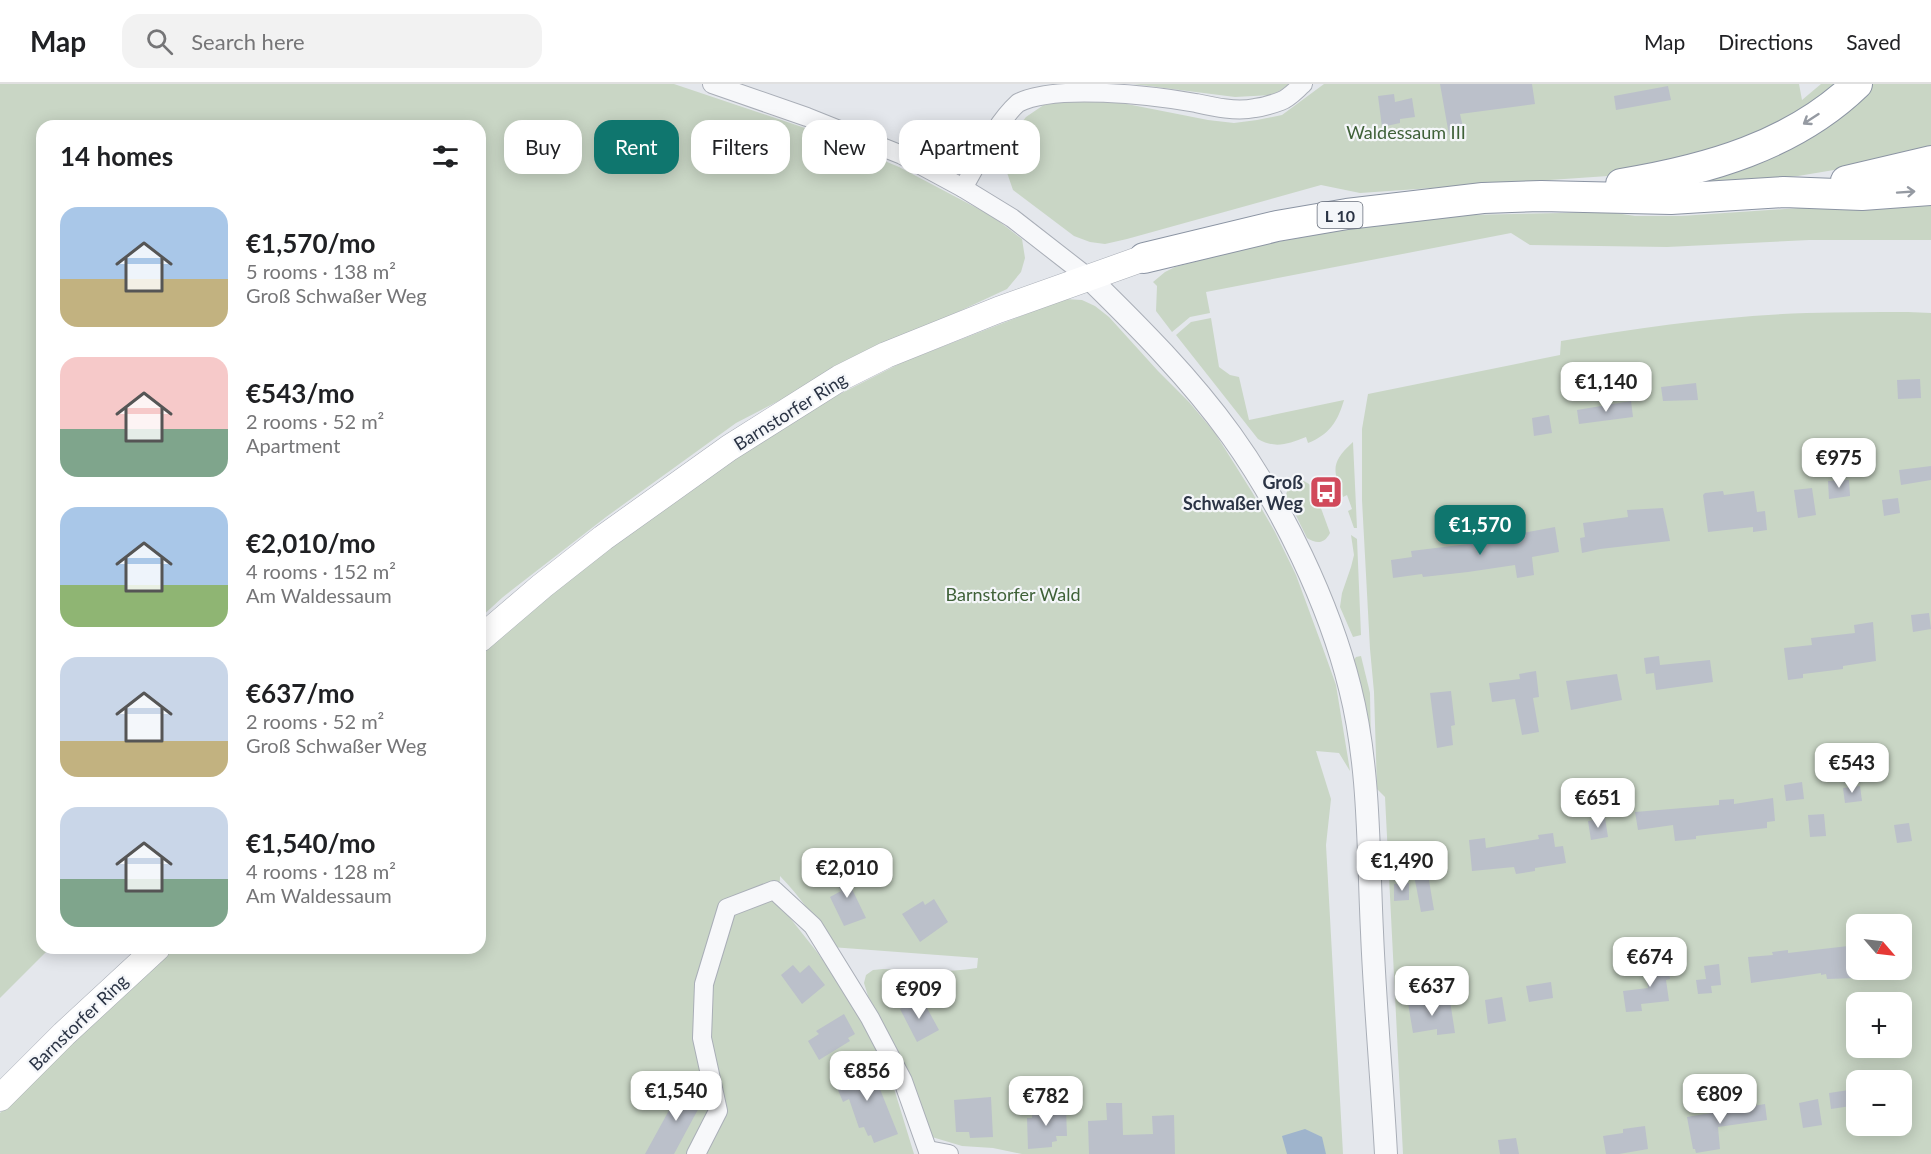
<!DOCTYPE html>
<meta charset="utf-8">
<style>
:root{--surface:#fff;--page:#f2f2f2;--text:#202124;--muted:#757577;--line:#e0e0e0;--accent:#0f766e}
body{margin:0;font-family:Lato,sans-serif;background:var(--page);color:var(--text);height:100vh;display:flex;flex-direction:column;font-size:22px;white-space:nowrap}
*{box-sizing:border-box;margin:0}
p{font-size:20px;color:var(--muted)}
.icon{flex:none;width:33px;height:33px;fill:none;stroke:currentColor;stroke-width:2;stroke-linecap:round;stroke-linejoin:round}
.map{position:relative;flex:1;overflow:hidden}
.panel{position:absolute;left:36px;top:36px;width:450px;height:834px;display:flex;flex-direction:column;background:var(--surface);border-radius:18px;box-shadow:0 3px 15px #0003}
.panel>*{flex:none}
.top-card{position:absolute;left:504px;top:36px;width:570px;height:54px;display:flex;gap:12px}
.needle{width:39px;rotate:118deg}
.fabs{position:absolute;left:1846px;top:830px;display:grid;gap:12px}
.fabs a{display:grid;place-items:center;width:66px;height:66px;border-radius:12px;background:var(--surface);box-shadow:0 3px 15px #0003;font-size:30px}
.price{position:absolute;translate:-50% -51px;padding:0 14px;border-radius:12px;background:#fff;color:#222;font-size:20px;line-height:39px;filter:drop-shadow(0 2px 3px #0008)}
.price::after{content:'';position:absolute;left:50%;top:36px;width:18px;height:14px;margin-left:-9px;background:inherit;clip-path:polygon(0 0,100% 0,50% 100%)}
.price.active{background:var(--accent);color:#fff}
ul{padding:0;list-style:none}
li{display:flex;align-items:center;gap:18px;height:150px;padding:0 24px}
li span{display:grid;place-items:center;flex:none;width:168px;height:120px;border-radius:18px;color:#555}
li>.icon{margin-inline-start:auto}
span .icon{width:72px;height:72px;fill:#fffc;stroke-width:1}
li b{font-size:26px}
h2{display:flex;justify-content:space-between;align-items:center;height:72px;padding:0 24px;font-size:26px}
.tag{padding:0 21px;border-radius:18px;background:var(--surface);box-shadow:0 3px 15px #0003;font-size:21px;line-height:54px}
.tag.active{background:var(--accent);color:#fff}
header{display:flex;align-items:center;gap:36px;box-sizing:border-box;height:84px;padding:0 30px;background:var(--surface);border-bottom:2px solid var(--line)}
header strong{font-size:28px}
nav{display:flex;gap:33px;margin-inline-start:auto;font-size:21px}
.search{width:420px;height:54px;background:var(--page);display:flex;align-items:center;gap:15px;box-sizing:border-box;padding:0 21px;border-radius:18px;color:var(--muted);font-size:22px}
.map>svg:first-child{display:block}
</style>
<header>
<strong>Map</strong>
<div class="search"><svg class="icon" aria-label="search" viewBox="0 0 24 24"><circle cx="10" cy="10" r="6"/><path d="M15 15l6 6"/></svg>Search here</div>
<nav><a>Map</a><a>Directions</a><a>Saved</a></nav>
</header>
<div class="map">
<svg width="1931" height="1070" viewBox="0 0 1931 1070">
<rect width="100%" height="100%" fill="#e4e7ec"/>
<!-- green -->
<g fill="#c9d6c5" fill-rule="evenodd">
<polygon points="0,0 674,0 814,47 899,83 992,132 1022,155 1025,174 1021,188 1007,205 889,260 736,339 606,433 503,513 480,534 480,42 42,42 42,864 50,864 0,914"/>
<polygon points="1133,0 1291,0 1272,11 1235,13"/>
<polygon points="1324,0 1799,0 1802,16 1821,0 1842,0 1800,33 1726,70 1608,92 1360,109 1321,101 1127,155 1105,160 1090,158 1074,152 1013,106 1003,77 1012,51 1026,33 1048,18 1071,9 1208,36 1234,39 1257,36 1282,31"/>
<polygon points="1869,0 1931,0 1931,64 1858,82 1798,92 1675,102"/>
<polygon points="1931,115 1931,156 1809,156 1667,163 1530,161 1511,149 1206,208 1210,229 1190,233 1172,248 1156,227 1157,202 1153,198 1165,188 1175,183 1250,163 1358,143 1467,131 1609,128 1635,132 1681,132"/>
<path d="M1065 215 1082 216 1095 222 1109 233 1158 287 1189 318 1215 349 1252 408 1275 448 1296 491 1321 559 1336 601 1350 687 1339 669 1316 667 1331 715 1326 761 1343 1070H1022L993 1064 962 1062 932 1053 917 1008 895 962 868 912 864 899 866 891 873 886 883 885C915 887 945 889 977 884L978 874 831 863C817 836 801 814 780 792L779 820 817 868 862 931 892 998 914 1070H0V1029L68 960 175 864H480V569L536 521 623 453 759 356 830 315 903 278Z"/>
<path d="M1908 228 1931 229V1070H1403L1385 713 1377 705 1374 608 1370 565 1362 416V345L1368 310 1560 271 1561 257C1642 243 1724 232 1807 229 1841 228 1874 228 1908 228ZM1857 840H1902V885H1857ZM1857 918H1902V963H1857ZM1857 996H1902V1041H1857Z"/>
<path d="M1211 234 1219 283 1230 291 1239 293 1249 336 1344 316C1338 337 1329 351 1308 359L1306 353C1288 360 1275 365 1258 355L1176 251 1191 238Z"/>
<path d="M1353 358 1357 444H1354L1348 427 1352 425 1347 411 1343 413C1333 386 1330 379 1353 358Z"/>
<path d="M1302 396 1309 400 1314 405 1330 449C1324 460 1317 460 1307 454L1286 411 1289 400 1295 397Z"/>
<polygon points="1351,451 1357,455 1361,551 1353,553 1340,523 1342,509 1351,483 1354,471"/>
<polygon points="1361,572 1370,609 1371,664 1353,577 1356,573"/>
</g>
<!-- water -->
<polygon fill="#9fb4cc" points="1305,1045 1322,1053 1326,1070 1287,1070 1282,1052"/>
<!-- building -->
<g fill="#bbc0ca">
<polygon points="1440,0 1532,0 1535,20 1460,30 1464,47 1449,51"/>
<polygon points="1668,2 1671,16 1616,26 1614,12"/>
<polygon points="1394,10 1395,18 1412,14 1415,33 1400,35 1400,39 1382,43 1378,12"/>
<polygon points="1920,295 1921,314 1898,315 1897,296"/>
<polygon points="1696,299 1698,316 1663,317 1661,303"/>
<polygon points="1631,317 1633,333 1579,340 1577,326"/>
<polygon points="1549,331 1552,349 1534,352 1532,334"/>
<polygon points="1931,382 1931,396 1901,401 1899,386"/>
<polygon points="1849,396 1850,412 1829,415 1828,397"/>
<polygon points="1812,404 1816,431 1798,434 1794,406"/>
<polygon points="1723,407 1724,411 1754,407 1757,428 1765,427 1767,446 1753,448 1753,443 1708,448 1703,411 1705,409"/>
<polygon points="1898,414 1900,429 1884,432 1882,416"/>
<polygon points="1663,424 1670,457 1600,465 1582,469 1580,454 1585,453 1583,439 1628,433 1627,426"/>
<polygon points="1555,443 1559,468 1532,473 1534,491 1517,494 1515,481 1468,488 1423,493 1422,490 1393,494 1391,476 1412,473 1411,467 1501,456 1500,453"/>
<polygon points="1929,529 1931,545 1913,548 1911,531"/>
<polygon points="1873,538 1876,577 1843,582 1843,585 1803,590 1803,594 1788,596 1784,564 1812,561 1811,554 1855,549 1854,541"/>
<polygon points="1659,572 1660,581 1710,576 1713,598 1656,606 1654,589 1646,590 1644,574"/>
<polygon points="1536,587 1539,613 1533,614 1539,648 1522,651 1515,615 1492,618 1489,599 1520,595 1519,590"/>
<polygon points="1617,590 1622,616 1571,626 1566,597"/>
<polygon points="1451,607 1455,641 1451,642 1453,661 1437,664 1430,609"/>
<polygon points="1802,698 1804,715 1786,717 1784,701"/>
<polygon points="1860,702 1862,717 1845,719 1843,704"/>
<polygon points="1773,714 1775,737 1767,738 1767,744 1696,752 1696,755 1675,757 1673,741 1638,746 1635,728 1719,721 1719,716 1734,715 1734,720"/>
<polygon points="1824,730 1826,752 1810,753 1808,731"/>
<polygon points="1605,734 1608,753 1591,756 1588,737"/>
<polygon points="1909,739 1912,757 1897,759 1894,741"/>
<polygon points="1553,749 1555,763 1563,762 1566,779 1535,784 1535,787 1516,790 1514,783 1472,787 1469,756 1485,754 1486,764 1539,755 1538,751"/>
<polygon points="1425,773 1434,826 1421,828 1411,775"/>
<polygon points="847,783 856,801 851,803 866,834 844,842 830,813 841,807 833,791"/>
<polygon points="1409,799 1409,816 1394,817 1394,800"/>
<polygon points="934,815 948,838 920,858 902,830 923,817 925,821"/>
<polygon points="1857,861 1857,894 1827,895 1826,890 1821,891 1821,889 1751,899 1748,873 1773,871 1772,868 1788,866 1788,869"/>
<polygon points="1667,877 1670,895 1666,896 1669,917 1641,920 1642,927 1626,928 1623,907 1648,904 1645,881"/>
<polygon points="1719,880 1721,901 1711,902 1712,909 1698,910 1696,896 1706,895 1704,882"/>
<polygon points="793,881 800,889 809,881 825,901 802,920 781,891"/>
<polygon points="1551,898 1553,914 1529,918 1526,902"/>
<polygon points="921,913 939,946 917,958 900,925"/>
<polygon points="1502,913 1506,937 1488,940 1485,916"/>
<polygon points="1426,916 1427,921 1450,917 1455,949 1437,951 1437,945 1413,949 1408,919"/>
<polygon points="844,930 855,950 848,954 850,957 819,976 808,957 819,950 816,947"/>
<polygon points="869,978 898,1050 874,1059 871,1051 868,1052 864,1043 859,1044 849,1015 843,1018 833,994"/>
<polygon points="684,999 701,1008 697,1016 702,1018 674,1070 645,1070"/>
<polygon points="1849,1006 1851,1022 1831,1025 1829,1009"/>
<polygon points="991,1013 993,1053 970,1054 969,1048 956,1048 954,1016"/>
<polygon points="1818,1015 1822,1041 1803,1044 1799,1019"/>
<polygon points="1106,1019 1122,1019 1123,1051 1153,1050 1152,1032 1174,1031 1175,1070 1089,1070 1088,1037 1107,1036"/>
<polygon points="1765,1020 1767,1036 1718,1043 1720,1065 1696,1069 1695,1065 1693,1065 1687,1033"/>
<polygon points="1066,1024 1067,1052 1056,1052 1057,1057 1052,1058 1052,1063 1028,1065 1027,1034 1032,1034 1032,1026"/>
<polygon points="1645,1042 1648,1065 1619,1070 1606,1070 1603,1052 1623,1049 1623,1045"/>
<polygon points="1516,1054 1519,1070 1500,1070 1498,1056"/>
</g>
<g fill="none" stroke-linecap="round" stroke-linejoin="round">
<defs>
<g id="minor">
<polyline points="712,0 807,33 902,71 963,104 1012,134 1089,194"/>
<path d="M963 104C980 76 993 42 1018 19 1055 0 1150 11 1196 19 1214 23 1236 28 1255 24 1263 23 1273 20 1281 17 1289 14 1296 6 1303 0"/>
<polyline points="928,1066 949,1070"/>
<polyline points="696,1070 718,1027 702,954 704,900 727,824 774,806 813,842 870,934 903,997 929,1070"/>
</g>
<path id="tertiary" d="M1089 194C1139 243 1190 294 1231 351 1282 422 1329 519 1350 604 1370 683 1368 767 1372 848 1375 922 1382 996 1386 1070"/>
<g id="secondary">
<polyline points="480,555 542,502 603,454 729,364 840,294 886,271 998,226 1144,174"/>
<polyline points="0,1014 64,950 157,864"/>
</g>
<g id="trunk">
<polyline points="1846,97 1931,77"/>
<path d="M1621 100C1706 86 1793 62 1857 0"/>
<polyline points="1144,174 1277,142 1347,130 1483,114 1541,112 1671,115 1784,108 1862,111 1931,106"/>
</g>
</defs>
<!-- minor casing -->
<use href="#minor" stroke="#a9aeb7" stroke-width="20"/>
<!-- tertiary casing -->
<use href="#tertiary" stroke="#a9aeb7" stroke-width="24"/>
<!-- secondary casing -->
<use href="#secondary" stroke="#a9aeb7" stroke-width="27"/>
<!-- trunk casing -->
<use href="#trunk" stroke="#8b94a3" stroke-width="32"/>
<!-- minor -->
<use href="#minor" stroke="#f7f8fa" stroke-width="18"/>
<!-- tertiary -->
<use href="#tertiary" stroke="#f7f8fa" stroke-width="22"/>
<!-- secondary -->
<use href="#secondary" stroke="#fff" stroke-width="26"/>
<!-- trunk -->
<use href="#trunk" stroke="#fff" stroke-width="30"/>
</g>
<!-- one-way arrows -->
<defs><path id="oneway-shaft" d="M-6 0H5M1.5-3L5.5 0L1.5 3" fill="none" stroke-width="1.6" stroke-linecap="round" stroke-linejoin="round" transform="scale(1.5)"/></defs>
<g stroke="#959aa2">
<use href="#oneway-shaft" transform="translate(1811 35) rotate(147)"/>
<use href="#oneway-shaft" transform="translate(1906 108) rotate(-4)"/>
</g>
<!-- icons -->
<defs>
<symbol id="bus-square" viewBox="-11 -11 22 22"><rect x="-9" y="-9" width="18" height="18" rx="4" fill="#d1495b" stroke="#f4f6f9"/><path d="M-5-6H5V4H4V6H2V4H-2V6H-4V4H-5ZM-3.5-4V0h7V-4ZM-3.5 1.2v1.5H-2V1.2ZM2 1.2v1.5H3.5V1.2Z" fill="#fff"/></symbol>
</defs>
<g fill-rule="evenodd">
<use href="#bus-square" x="1307" y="389" width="38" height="38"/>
</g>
<g text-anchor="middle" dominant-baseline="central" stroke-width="4.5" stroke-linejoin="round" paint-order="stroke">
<!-- shield labels -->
<rect fill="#f4f6f9" stroke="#676e7b" stroke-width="1.5" x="1317.5" y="118" width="45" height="26" rx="4.5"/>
<g font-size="16" font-weight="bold" fill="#2b3445">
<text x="1340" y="131">L 10</text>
</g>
<!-- park labels -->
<g font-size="18" fill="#3f6138" stroke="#f4f6f9">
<text x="1406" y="48">Waldessaum III</text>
<text x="1013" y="510">Barnstorfer Wald</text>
</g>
<!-- street labels -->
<g font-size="18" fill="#2b3445" stroke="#f4f6f9">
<text transform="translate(790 327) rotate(-32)">Barnstorfer Ring</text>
<text transform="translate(78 938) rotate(-44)">Barnstorfer Ring</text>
</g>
<!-- poi labels -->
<g font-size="18" font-weight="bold" fill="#2b3445" stroke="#f4f6f9" text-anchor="end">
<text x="1303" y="398">Groß<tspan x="1303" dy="21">Schwaßer Weg</tspan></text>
</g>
</g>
</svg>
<div class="fabs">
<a><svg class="needle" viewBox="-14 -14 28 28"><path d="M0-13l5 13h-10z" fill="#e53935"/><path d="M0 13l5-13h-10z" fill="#757577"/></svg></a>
<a>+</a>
<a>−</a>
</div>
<b class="price" style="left:1606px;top:329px">€1,140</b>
<b class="price" style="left:1839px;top:405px">€975</b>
<b class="price active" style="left:1480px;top:472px">€1,570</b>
<b class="price" style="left:1852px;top:710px">€543</b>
<b class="price" style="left:1598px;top:745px">€651</b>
<b class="price" style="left:1402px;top:808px">€1,490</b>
<b class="price" style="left:847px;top:815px">€2,010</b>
<b class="price" style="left:1650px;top:904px">€674</b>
<b class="price" style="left:1432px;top:933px">€637</b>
<b class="price" style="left:919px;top:936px">€909</b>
<b class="price" style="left:867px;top:1018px">€856</b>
<b class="price" style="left:676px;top:1038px">€1,540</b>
<b class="price" style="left:1720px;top:1041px">€809</b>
<b class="price" style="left:1046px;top:1043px">€782</b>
<div class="top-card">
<a class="tag">Buy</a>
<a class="tag active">Rent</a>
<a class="tag">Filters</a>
<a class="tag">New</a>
<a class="tag">Apartment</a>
</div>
<section class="panel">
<h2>14 homes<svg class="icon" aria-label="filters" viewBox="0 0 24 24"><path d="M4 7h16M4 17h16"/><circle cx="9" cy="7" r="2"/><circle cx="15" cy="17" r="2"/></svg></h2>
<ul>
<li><span style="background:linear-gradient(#a9c7e8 60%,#c2b280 0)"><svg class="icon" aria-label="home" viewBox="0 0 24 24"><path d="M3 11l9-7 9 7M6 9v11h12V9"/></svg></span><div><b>€1,570/mo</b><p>5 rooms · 138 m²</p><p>Groß Schwaßer Weg</p></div></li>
<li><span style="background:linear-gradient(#f6c9c9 60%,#7fa58c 0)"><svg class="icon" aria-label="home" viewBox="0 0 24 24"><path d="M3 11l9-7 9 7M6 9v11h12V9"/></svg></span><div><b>€543/mo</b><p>2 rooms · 52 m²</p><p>Apartment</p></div></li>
<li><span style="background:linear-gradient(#a9c7e8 65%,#8fb573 0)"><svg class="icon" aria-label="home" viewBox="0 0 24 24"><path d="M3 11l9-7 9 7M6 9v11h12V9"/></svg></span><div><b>€2,010/mo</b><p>4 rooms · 152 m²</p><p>Am Waldessaum</p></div></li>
<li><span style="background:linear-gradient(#c9d6e8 70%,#c2b280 0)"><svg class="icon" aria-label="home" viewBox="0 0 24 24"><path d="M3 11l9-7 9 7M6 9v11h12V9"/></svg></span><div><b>€637/mo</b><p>2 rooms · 52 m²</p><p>Groß Schwaßer Weg</p></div></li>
<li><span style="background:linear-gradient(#c9d6e8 60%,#7fa58c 0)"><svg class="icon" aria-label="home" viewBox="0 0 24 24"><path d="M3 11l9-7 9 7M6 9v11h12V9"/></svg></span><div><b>€1,540/mo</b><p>4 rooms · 128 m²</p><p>Am Waldessaum</p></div></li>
</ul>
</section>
</div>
